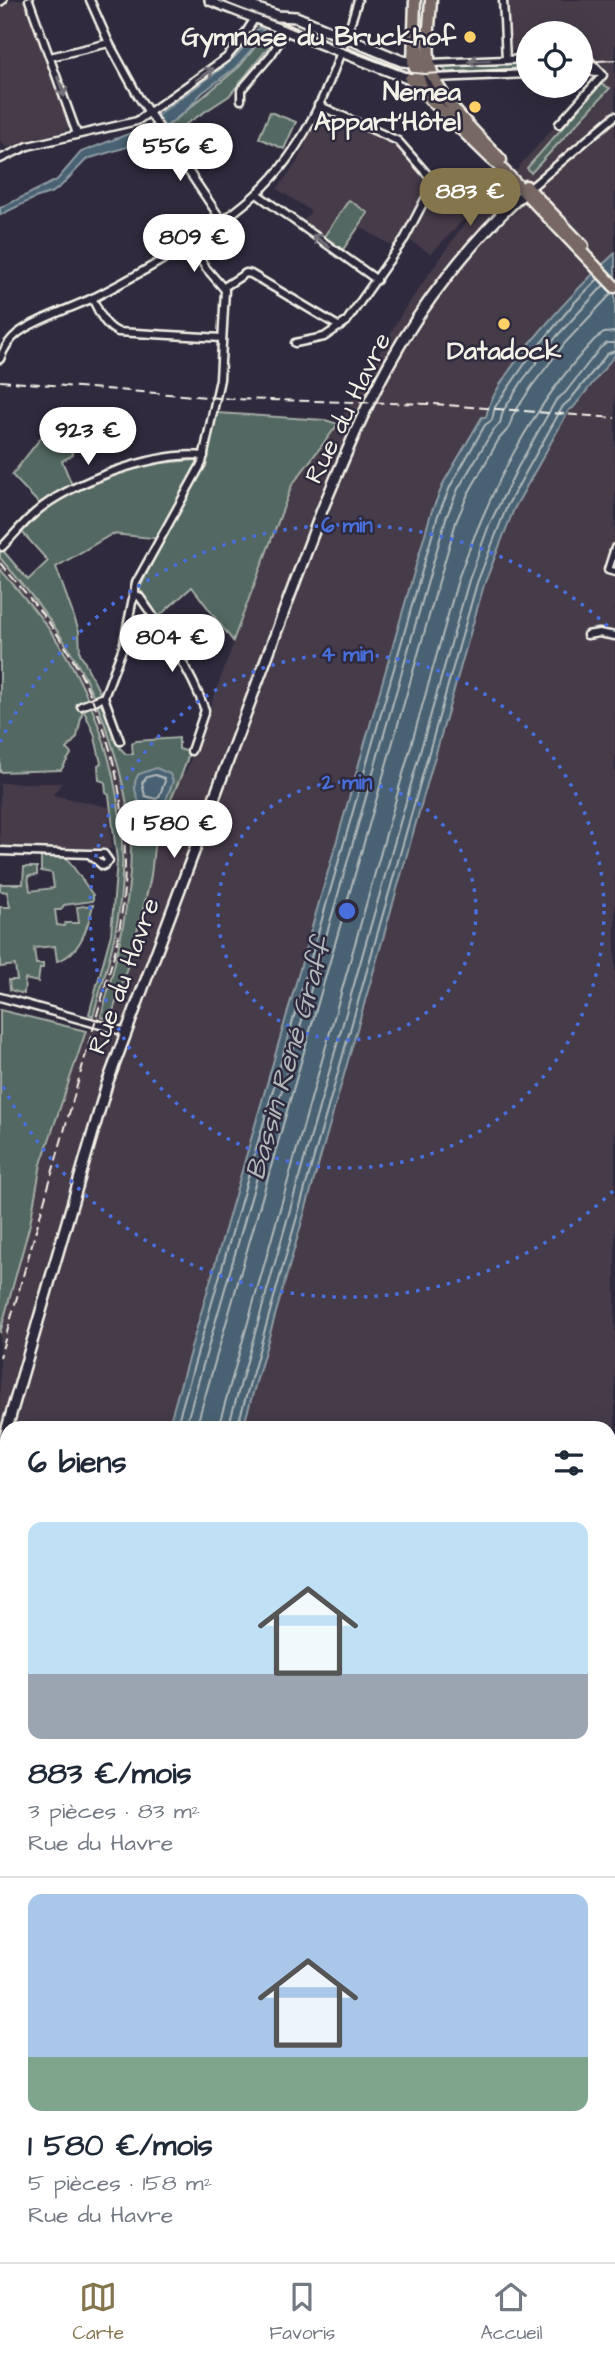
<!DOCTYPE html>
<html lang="fr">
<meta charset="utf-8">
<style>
:root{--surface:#fff;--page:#f6f6f7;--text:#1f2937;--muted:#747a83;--line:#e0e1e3;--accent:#84754c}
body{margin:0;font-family:"Architects Daughter",sans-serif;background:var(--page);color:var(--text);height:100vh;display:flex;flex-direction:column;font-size:26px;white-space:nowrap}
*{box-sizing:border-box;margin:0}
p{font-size:23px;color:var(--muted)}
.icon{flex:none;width:38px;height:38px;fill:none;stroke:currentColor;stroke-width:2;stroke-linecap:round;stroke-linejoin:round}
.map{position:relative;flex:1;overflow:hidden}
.panel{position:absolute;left:0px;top:1421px;width:616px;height:842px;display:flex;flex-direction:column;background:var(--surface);border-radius:21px 21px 0 0;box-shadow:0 7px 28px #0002}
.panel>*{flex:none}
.tools{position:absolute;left:516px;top:21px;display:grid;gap:14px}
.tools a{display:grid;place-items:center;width:77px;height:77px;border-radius:50%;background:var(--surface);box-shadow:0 7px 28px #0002;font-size:35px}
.price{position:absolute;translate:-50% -60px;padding:0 16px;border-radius:24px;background:#fff;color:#222;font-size:23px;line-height:46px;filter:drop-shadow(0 2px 4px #0008)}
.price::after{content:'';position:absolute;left:50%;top:42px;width:21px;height:16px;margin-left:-10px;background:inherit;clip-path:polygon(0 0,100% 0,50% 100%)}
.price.active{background:var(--accent);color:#fff}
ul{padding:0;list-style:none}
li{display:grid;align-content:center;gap:14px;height:371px;padding:0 28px}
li+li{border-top:2px solid var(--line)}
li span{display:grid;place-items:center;height:217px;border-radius:14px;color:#555}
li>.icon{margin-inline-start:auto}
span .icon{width:126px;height:126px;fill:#fffc;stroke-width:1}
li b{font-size:30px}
h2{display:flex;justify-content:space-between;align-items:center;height:84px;padding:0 28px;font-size:30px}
.tab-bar{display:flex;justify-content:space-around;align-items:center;height:98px;border-top:2px solid var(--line);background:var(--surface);font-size:19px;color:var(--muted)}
.tab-bar a{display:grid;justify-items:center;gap:4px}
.tab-bar .active{color:var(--accent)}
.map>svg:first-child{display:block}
</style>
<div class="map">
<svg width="615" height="2262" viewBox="0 0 615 2262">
<rect width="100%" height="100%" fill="#2f2a3d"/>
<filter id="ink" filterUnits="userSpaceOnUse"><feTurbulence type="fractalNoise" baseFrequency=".0143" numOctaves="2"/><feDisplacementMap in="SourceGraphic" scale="14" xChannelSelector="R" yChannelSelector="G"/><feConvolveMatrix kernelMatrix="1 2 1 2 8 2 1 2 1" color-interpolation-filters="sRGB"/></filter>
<g filter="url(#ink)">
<!-- built -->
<g fill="#443a48">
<polygon points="12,0 23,0 29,7 69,124 66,131 31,139 6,148 0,140 0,9"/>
<polygon points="507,0 615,0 615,1474 609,1486 609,1428 7,1428 7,1623 0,1625 0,1333 30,1224 41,1164 86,1031 90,1032 95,1017 93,1016 115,933 122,863 121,823 115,781 97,720 69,661 45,623 0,569 0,558 47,614 70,648 98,706 120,771 129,816 128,887 120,944 101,1016 109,1019 124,980 150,882 154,844 161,822 180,779 187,769 292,485 338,424 403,311 461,228 509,181 522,163 591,85 581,50 581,33 528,33 528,50 511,51"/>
<polygon points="324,112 395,144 426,180 427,186 394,247 360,227 342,252 302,223 311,211 277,189 297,162 319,114"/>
<polygon points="438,180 474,209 431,254 409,240"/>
<polygon points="0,783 62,783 53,795 109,807 112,849 0,847"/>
<polygon points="7,1668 7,1953 0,1957 0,1671"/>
</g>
<!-- green -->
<g fill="#536862" stroke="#a4aca5" stroke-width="2">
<polygon points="266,33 277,37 229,96 172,133 168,126 240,66"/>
<polygon points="528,61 528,71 449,76 441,65"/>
<polygon points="601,84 610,88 531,173 527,168"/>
<polygon points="270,112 296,122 284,149 259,138"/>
<polygon points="349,200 368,213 342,251 323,238"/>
<path d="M217 413 325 420 338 424 292 485 233 641 192 587 158 617 139 590 163 539 112 534 56 567 79 631 80 653 101 695 94 697C71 645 38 601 0 558V547L28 580 48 561 22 532 44 509 12 475 53 422 60 423 73 455 62 461 75 492 122 472 148 464 206 459Z"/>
<path d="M0 569C25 598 51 628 70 662 115 745 134 840 115 934 109 962 101 989 93 1016L89 1014 111 934 117 860 109 795 106 793 105 782 99 780 98 765 101 763 94 733 83 709 77 737 67 749 71 754 61 770 0 772Z"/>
<path d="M105 703 120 748 126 754H133L132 744 136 741 179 738V749L189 752C182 783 162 810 155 842 152 856 153 871 149 885 138 930 126 976 110 1019L101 1017C118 955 137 881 129 817 123 778 112 740 97 704Z"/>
<path d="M41 856 66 857 93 895V901L64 905 61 910H55L57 925 64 926 65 923H79L77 907 93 905C88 926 81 954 57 961L55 946 34 948 36 964H43V968H40L38 982 25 979 24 994 10 990 9 980H17L15 965 0 967V907H10L7 892 0 891V884H23L24 867H37V875L28 876 30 891 54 888 52 873 41 871Z"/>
<polygon points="0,1010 86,1031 41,1164 30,1224 0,1333"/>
<polygon points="615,1561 615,1738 609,1743 609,1564"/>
<polygon points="615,2006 615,2160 609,2150 609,2010"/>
<polygon points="609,2156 615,2165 615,2262 503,2262 511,2256 609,2256"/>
<polygon points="251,2256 407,2256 423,2262 241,2262"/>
</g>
<!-- water -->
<g fill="#496273" stroke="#8d9ba2" stroke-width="2">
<path d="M258 28 264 30 253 48 235 68 202 93 187 110 165 127 157 116C193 85 231 71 258 28Z"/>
<polygon points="136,131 138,131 144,142 87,159 62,185 53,192 35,198 0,215 0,208 57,180 81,152"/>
<path d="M615 253V355L573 408 569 410 514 509 484 585 243 1428H168L431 513 444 482 482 417H486C493 375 582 283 615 253Z"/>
<path d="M156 768 170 774 173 781 166 800 160 807 139 802C135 792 132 782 139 774Z"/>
<polygon points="615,1744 615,1995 609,2000 609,1749"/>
<polygon points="7,1851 7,2132 0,2134 0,1858"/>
<polygon points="7,2186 7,2256 160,2256 154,2262 0,2262 0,2193"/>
</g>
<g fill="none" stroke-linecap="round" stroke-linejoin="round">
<!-- shore -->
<g stroke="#b0b8b9" stroke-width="2">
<polygon points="155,775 164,778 165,781 159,797 156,799 145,796 142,783 147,777"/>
<polyline points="176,1428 438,515 451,485 485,425 492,420 495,407 531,355 575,302 598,279"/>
<polyline points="185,1428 446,518 458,489 492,432 500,423 503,411 523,380 557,336 604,285"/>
<polyline points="196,1428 456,522 468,494 499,439 509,428 513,415 532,386 565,343 612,293"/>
<path d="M218 1428 459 576C491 489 531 407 595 339L604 333 615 332"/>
<polyline points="228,1428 469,580 489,525 518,467 556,400 565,393 600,348 607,343 615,343"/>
<polyline points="237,1428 477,583 507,506 563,406 570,400 607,354 615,351"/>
</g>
<!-- stream -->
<polyline stroke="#8d9ba2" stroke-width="2" points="140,136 153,128"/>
<defs>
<g id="minor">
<polyline points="29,0 77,134"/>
<polyline points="90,0 109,43 138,96 222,221"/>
<polyline points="503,0 506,60"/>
<polyline points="0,2 3,0"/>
<polyline points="50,57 109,43"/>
<polyline points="430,63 528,59"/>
<polyline points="581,71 600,72"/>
<polyline points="434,78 528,74"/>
<polyline points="241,100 241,90 271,55 286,31"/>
<polyline points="559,124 603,75 588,59 581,57"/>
<polyline points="0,159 28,146 137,121 226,58 239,43 255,18"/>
<polyline points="528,190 615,116"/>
<polyline points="257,194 377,280"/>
<polyline points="224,287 246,273 251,274 340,327"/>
<path d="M92 298C99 311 103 325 118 332L222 338"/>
<polyline points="295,343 324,337 346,322 405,238 434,182 398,141 318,105"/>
<path d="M0 359C4 348 9 340 18 333 38 318 76 307 99 295 151 268 212 233 255 195 309 148 338 66 358 0"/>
<path d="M2 547C13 536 24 522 36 512 70 482 159 450 204 456"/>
<polyline points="615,548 608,570 615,572"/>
<path d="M133 594 139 596C164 631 190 669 205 710L191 751"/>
<polyline points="587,635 599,633 615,636"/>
<polyline points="81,706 104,697"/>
<polyline points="120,741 104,697 123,647 136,583 202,463 220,379 225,290 206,268 189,242"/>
<polyline points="0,851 89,854 103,866 109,861 104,854 89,854"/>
<polyline points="0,997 126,1032"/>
<polyline points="0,1469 7,1471"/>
<polyline points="0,1695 7,1693"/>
</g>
<g id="secondary">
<polyline points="210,0 410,79 434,78"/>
<polyline points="232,0 278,16 296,17 402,61 418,63"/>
<polyline points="426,77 448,108"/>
<path d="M7 1428 107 1084 322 510C343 461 363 411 389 364 422 304 473 239 524 193"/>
<polyline points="0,1453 7,1429"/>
<polyline points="609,1470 615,1457"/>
<polyline points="0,1648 7,1646"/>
</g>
<g id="primary">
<polyline points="415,0 413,63 421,84 430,99 507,174 615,287"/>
<path d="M431 0C430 21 426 44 430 65 437 99 478 135 501 160"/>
<polyline points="418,47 421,63 432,76"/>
<polyline points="410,79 422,94"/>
<polyline points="526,186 583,246"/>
</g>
</defs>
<!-- minor casing -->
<use href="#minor" stroke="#f4f1e8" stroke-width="11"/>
<!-- secondary casing -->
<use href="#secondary" stroke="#f4f1e8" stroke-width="14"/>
<!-- primary casing -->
<use href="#primary" stroke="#f4f1e8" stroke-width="15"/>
<!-- minor -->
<use href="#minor" stroke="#2f2a3d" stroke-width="6"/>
<!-- secondary -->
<use href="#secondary" stroke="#2f2a3d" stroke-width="9"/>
<!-- primary -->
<use href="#primary" stroke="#776864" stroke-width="10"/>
<!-- tram -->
<g stroke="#f4f1e8" stroke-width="2">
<polyline points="218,0 405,72 424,74 528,68"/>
<polyline points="581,62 615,60"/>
</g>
<!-- rail -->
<g stroke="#f4f1e8" stroke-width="2" stroke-dasharray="10 5" stroke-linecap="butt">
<polyline points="0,381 233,399 433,404 615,418"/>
<path d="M0 563C23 590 47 617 66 648 121 738 137 845 116 948L0 1357"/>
<polyline points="0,1678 7,1675"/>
</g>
</g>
<!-- one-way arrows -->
<defs><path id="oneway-shaft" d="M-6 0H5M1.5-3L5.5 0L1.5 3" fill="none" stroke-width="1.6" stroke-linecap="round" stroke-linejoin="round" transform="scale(1.75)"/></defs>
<g stroke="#747079">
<use href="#oneway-shaft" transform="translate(479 61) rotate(178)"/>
<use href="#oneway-shaft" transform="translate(205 74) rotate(-35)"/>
<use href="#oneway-shaft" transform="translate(61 87) rotate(71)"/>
<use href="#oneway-shaft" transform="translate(321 241) rotate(-144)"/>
</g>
</g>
<!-- distance rings -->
<g fill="none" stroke="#486fdb" stroke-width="3.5" stroke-dasharray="3.5 7">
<circle cx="347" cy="911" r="129"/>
<circle cx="347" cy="911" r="257"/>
<path d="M613 1191A386 386 0 0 1 0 1080M0 742A386 386 0 0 1 613 631"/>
</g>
<!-- markers -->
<g fill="#ffd166" stroke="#2f2a3d" stroke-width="2.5">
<circle cx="470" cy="37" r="7"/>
<circle cx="475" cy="107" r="7"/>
<circle cx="504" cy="324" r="7"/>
</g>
<g text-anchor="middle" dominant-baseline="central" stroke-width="5" stroke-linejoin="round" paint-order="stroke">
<!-- poi labels -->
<g font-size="26" font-weight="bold" fill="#f4f1e8" stroke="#2f2a3d" text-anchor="end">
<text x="456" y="37">Gymnase du Bruckhof</text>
<text x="461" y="92">Nemea<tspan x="461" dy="30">Appart'Hôtel</tspan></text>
<text x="504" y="351" text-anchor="middle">Datadock</text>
</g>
<!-- street labels -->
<g font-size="26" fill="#f4f1e8" stroke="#2f2a3d">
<text transform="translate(348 408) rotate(-64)">Rue du Havre</text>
<text transform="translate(124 976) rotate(-70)">Rue du Havre</text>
</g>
<!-- water labels -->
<g font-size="28" font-style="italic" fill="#b0b8b9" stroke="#2f2a3d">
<text transform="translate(289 1059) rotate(-74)">Bassin René Graff</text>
</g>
</g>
<circle cx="347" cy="911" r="10" fill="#486fdb" stroke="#2f2a3d" stroke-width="3.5"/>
<g font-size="21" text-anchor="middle" font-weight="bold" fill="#486fdb" stroke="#2f2a3d" stroke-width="5" stroke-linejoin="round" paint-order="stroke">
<text x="347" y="532">6 min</text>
<text x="347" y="661">4 min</text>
<text x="347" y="789">2 min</text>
</g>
</svg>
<div class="tools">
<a><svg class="icon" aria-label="locate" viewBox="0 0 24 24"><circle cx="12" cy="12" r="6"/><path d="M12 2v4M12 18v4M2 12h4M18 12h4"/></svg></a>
</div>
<b class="price" style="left:180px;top:183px">556 €</b>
<b class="price active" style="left:470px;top:228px">883 €</b>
<b class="price" style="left:194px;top:274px">809 €</b>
<b class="price" style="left:88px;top:467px">923 €</b>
<b class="price" style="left:172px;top:674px">804 €</b>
<b class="price" style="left:174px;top:860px">1 580 €</b>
<section class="panel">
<h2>6 biens<svg class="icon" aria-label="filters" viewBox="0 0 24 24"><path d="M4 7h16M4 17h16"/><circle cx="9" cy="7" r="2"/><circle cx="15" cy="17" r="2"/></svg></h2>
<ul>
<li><span style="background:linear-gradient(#bfe0f5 70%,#9aa5b1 0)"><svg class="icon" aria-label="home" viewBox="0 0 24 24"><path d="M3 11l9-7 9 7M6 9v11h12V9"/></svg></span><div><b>883 €/mois</b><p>3 pièces · 83 m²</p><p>Rue du Havre</p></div></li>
<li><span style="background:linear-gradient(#a9c7e8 75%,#7fa58c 0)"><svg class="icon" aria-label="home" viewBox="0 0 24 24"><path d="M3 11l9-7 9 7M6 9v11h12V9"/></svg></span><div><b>1 580 €/mois</b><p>5 pièces · 158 m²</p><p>Rue du Havre</p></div></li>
</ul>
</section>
</div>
<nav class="tab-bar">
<a class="active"><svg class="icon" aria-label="map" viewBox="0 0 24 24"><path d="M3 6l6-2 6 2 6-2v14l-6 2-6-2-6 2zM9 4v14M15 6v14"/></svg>Carte</a>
<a><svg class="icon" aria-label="saved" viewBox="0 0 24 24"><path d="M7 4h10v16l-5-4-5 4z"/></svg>Favoris</a>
<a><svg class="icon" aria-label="home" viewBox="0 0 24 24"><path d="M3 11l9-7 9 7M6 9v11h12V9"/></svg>Accueil</a>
</nav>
